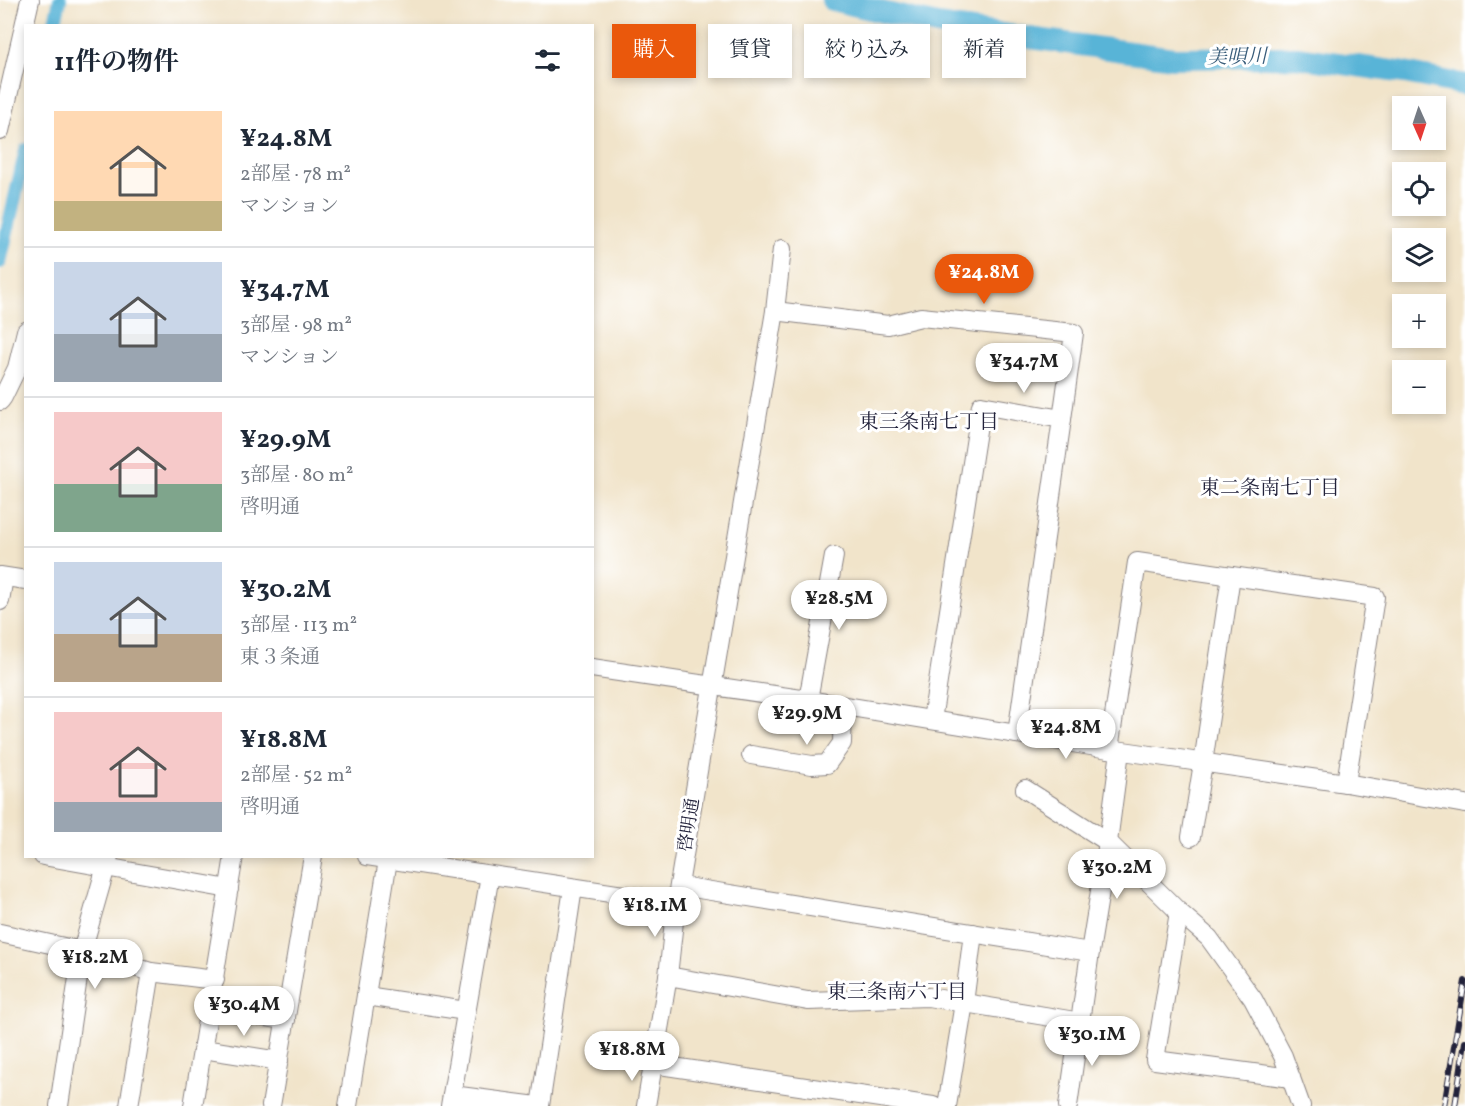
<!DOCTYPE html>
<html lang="ja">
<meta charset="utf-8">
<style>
:root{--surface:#fff;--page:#f2f2f3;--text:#1f2937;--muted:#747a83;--line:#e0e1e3;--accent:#ea580c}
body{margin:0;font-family:Vollkorn,"Noto Serif JP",serif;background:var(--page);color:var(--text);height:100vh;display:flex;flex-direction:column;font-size:22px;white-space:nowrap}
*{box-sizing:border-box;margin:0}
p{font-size:20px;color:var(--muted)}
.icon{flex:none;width:33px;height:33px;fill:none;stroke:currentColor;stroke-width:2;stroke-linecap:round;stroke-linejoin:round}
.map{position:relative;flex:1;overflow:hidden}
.panel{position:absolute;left:24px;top:24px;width:570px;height:834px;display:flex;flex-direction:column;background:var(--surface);border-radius:0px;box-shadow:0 3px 9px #0003}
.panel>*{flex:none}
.banner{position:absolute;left:612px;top:24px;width:570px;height:54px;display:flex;gap:12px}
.needle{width:39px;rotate:177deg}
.fabs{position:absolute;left:1392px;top:96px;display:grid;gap:12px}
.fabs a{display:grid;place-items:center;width:54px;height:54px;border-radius:0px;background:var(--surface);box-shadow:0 3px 9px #0003;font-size:30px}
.price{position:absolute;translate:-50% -51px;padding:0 14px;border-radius:21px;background:#fff;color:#222;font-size:20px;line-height:39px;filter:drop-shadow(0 2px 3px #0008)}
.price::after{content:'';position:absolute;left:50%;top:36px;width:18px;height:14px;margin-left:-9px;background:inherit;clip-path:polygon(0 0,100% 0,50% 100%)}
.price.current{background:var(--accent);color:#fff}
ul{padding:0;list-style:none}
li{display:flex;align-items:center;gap:18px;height:150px;padding:0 30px}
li+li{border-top:2px solid var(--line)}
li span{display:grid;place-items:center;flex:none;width:168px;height:120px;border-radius:0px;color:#555}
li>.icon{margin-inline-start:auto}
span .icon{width:72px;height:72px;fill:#fffc;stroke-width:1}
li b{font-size:26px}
h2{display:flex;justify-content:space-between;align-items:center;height:72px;padding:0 30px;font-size:26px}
.pill{padding:0 21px;border-radius:0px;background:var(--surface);box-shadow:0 3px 9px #0003;font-size:21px;line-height:54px}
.pill.current{background:var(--accent);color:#fff}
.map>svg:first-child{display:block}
</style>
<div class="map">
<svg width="1465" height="1106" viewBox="0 0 1465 1106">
<rect width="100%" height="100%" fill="#fff"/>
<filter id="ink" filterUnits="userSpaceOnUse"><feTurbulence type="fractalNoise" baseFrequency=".0167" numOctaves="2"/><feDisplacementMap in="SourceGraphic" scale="12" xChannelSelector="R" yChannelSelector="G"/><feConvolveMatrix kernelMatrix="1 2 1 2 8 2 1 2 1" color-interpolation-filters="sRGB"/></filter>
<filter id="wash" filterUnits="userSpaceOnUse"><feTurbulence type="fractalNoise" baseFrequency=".008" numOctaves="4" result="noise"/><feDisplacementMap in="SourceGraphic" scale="24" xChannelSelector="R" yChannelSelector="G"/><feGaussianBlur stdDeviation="1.35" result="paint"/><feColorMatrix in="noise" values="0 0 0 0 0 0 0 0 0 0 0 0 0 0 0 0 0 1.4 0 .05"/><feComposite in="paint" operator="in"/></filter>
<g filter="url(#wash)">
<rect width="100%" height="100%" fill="#f1e4ca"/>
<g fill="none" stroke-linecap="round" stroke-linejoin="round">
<!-- canal -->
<g stroke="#59b4d7" stroke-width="14">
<polyline points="54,26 60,0"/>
<polyline points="0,262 26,150"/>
</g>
<!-- river -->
<polyline stroke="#59b4d7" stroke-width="22" points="832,0 937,25 1173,58 1297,57 1405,73 1465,85"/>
</g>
</g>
<g filter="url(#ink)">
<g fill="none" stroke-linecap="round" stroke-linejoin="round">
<defs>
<g id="minor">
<polyline points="0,131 30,0"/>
<polyline points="775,311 888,325 921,317 1074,333 1062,419"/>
<polyline points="0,401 3,397 17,368 26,331"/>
<polyline points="0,576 26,580"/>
<polyline points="0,601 4,577"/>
<polyline points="592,668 808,700 1109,749 1346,783 1465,804"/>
<polyline points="808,700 834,556"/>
<polyline points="932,720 981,405 1062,419 1017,734"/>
<polyline points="1109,749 1137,562 1375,597 1346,783"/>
<polyline points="751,755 812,765 827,764 842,743 843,706"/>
<polyline points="1025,789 1108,842 1179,912 1209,938 1253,999 1283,1056 1301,1106"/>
<polyline points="1191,837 1203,763 1231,576"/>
<polyline points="43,856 229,889"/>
<polyline points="367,856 676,903"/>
<polyline points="680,886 1090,952"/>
<polyline points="1179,912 1155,1060 1291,1078"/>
<polyline points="0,933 82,951 151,972 215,980"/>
<polyline points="668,976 808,1001 928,997 1081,1022"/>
<polyline points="366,996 466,1011"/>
<polyline points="210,1009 286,1020"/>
<polyline points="203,1049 279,1061"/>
<polyline points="653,1064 933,1106"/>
<polyline points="452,1095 537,1106"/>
<polyline points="59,1106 82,951 109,856"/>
<polyline points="129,1106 151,972"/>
<polyline points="193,1106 234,856"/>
<polyline points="271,1106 313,856"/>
<polyline points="348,1106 388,860"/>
<polyline points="450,1106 490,875"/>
<polyline points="540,1106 573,888"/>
<polyline points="646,1106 668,976 676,903 775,311 782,249"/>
<polyline points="947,1106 964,1003 973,933"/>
<polyline points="1068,1106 1090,952 1108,842 1120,751"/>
</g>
</defs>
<!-- minor casing -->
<use href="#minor" stroke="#8a8382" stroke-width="20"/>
<!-- minor -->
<use href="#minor" stroke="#fff" stroke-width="18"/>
<defs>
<g id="rail">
<polyline points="1444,1106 1465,981"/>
<polyline points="1455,1106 1465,1042"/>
</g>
</defs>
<!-- rail casing -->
<use href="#rail" stroke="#22223b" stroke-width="6"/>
<!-- rail -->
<use href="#rail" stroke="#fff" stroke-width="4" stroke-dasharray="11" stroke-linecap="butt"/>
</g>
</g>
<g text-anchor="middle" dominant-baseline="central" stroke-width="6" stroke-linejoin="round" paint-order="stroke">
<!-- street labels -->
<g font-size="18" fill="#22223b" stroke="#fff">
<text transform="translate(690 825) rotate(-81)">啓明通</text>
</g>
<!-- water labels -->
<g font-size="20" font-style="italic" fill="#385c79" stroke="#fff">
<text transform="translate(1237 58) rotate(-1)">美唄川</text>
</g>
<!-- neighbourhood labels -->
<g font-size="20" fill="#22223b" stroke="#fff">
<text x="929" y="423">東三条南七丁目</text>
<text x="1270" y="489">東二条南七丁目</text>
<text x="897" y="993">東三条南六丁目</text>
</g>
</g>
</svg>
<div class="fabs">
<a><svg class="needle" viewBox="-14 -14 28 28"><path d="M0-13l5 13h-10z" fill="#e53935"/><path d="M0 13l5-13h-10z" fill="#747a83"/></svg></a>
<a><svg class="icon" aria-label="locate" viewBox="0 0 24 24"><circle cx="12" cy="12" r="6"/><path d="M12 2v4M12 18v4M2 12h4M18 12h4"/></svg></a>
<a><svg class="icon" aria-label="layers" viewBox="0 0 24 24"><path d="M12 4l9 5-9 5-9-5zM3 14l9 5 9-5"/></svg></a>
<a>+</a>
<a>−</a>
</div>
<b class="price current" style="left:984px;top:305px">¥24.8M</b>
<b class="price" style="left:1024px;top:394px">¥34.7M</b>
<b class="price" style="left:839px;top:631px">¥28.5M</b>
<b class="price" style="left:807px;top:746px">¥29.9M</b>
<b class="price" style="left:1066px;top:760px">¥24.8M</b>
<b class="price" style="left:1117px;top:900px">¥30.2M</b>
<b class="price" style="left:655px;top:938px">¥18.1M</b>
<b class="price" style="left:95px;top:990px">¥18.2M</b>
<b class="price" style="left:244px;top:1037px">¥30.4M</b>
<b class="price" style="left:1092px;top:1067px">¥30.1M</b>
<b class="price" style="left:632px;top:1082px">¥18.8M</b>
<div class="banner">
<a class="pill current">購入</a>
<a class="pill">賃貸</a>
<a class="pill">絞り込み</a>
<a class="pill">新着</a>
</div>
<section class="panel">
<h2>11件の物件<svg class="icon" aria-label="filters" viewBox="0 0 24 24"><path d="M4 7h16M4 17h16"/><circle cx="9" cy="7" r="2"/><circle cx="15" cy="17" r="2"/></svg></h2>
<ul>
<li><span style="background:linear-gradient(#ffd9b3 75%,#c2b280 0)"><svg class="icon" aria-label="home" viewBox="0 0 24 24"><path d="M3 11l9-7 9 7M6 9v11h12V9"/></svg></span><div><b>¥24.8M</b><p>2部屋 · 78 m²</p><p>マンション</p></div></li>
<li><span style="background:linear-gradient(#c9d6e8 60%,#9aa5b1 0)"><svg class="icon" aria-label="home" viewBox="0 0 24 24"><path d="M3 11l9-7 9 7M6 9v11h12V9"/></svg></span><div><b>¥34.7M</b><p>3部屋 · 98 m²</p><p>マンション</p></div></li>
<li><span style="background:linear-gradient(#f6c9c9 60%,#7fa58c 0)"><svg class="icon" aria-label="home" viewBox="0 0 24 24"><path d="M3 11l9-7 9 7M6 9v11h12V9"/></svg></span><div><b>¥29.9M</b><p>3部屋 · 80 m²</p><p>啓明通</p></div></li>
<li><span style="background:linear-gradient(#c9d6e8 60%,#b9a48a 0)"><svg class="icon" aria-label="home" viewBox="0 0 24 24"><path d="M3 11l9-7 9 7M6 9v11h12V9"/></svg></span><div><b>¥30.2M</b><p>3部屋 · 113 m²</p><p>東３条通</p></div></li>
<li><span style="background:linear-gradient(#f6c9c9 75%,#9aa5b1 0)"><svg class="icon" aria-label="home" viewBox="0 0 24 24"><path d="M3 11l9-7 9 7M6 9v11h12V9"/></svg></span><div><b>¥18.8M</b><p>2部屋 · 52 m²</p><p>啓明通</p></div></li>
</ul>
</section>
</div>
